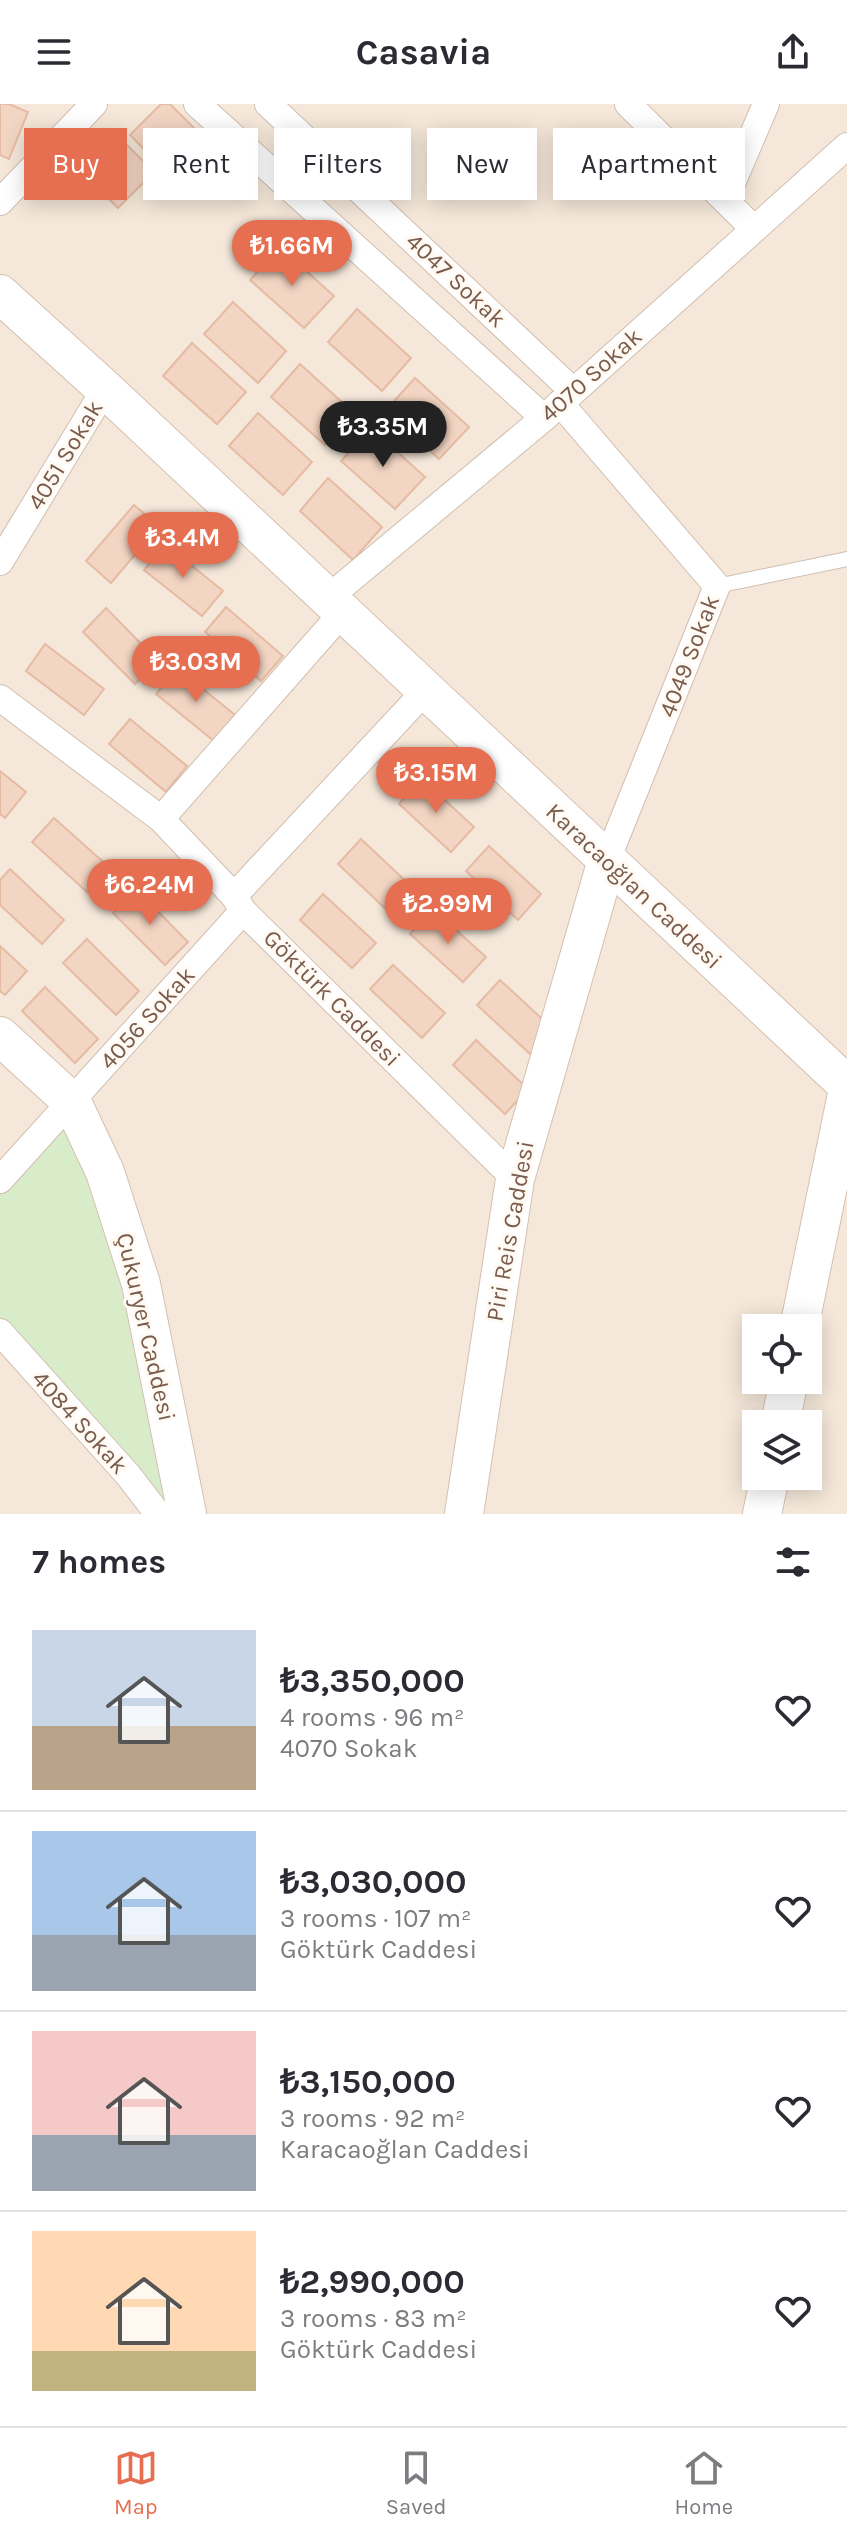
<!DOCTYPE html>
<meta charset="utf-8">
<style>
:root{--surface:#fff;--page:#f2f2f3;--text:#2b2b33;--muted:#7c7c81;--line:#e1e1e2;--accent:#e76f51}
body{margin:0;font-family:Karla,sans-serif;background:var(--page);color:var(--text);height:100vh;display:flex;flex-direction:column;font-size:30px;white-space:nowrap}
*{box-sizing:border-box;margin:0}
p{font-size:26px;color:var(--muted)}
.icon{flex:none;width:44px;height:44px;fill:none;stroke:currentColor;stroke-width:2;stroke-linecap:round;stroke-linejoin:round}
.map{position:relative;height:1410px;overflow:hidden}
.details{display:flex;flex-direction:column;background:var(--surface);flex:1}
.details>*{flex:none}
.hud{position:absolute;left:24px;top:24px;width:800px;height:72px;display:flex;gap:16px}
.controls{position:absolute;left:742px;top:1210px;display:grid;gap:16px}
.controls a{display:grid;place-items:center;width:80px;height:80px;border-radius:0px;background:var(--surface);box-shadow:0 4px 20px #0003;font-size:40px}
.price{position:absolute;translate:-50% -68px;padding:0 18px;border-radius:28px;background:var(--accent);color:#fff;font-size:26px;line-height:52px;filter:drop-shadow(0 2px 4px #0008)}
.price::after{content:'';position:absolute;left:50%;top:48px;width:24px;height:18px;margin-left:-12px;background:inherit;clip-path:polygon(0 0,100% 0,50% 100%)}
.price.active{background:#222;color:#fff}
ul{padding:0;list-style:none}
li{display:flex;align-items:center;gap:24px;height:200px;padding:0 32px}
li+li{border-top:2px solid var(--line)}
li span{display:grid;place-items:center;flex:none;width:224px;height:160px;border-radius:0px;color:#555}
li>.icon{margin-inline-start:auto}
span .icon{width:96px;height:96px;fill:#fffc;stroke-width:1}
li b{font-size:34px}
h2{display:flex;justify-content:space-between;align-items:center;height:96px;padding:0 32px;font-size:34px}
.pill{padding:0 28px;border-radius:0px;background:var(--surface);box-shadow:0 4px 20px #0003;font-size:28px;line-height:72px}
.pill.active{background:var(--accent);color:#fff}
header{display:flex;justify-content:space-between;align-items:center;height:104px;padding:0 32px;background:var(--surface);font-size:36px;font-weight:700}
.tab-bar{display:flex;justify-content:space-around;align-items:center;height:112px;border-top:2px solid var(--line);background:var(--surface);font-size:22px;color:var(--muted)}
.tab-bar a{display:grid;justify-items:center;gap:4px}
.tab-bar .active{color:var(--accent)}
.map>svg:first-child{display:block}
</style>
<header><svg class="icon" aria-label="menu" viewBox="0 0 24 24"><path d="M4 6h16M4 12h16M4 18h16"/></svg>Casavia<svg class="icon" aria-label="share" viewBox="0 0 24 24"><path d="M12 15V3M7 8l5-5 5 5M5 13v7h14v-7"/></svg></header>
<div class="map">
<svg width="847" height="1410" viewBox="0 0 847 1410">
<rect width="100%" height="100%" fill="#fdf6ec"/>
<!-- residential -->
<path fill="#f5e8da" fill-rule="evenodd" d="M0 0H847V1410H0ZM756 1224H808V1276H756ZM756 1320H808V1372H756Z"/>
<!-- green -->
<polygon fill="#d8ecc9" points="70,1021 138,1227 166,1372 167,1410 0,1215 0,1086 59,1026"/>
<!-- building -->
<g fill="#f3d5c3" stroke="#e6bba3" stroke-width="2">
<polygon points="0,0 9,0 28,8 9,55 0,51"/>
<polygon points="161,0 170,0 200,30 164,66 130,31"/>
<polygon points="119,33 154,68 118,104 83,69"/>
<polygon points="280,143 334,192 304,224 250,176"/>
<polygon points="233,198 286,247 258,279 204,230"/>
<polygon points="357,205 411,254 382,287 328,238"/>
<polygon points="192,239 246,288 217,320 163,272"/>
<polygon points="300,260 354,309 325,341 271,293"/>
<polygon points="415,274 469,323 439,355 386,306"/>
<polygon points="258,309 312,358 283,391 229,342"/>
<polygon points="371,324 425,373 395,405 341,357"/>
<polygon points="328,374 382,423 353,456 300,407"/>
<polygon points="134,401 159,422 111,479 86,457"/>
<polygon points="165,440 223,487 202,512 144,466"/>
<polygon points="226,503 283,552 261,577 205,528"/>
<polygon points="106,504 158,557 135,580 83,528"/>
<polygon points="45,540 104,585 84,611 26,567"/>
<polygon points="177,564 235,611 214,637 156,590"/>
<polygon points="130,615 187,662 166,688 109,640"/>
<polygon points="0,667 26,688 5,714 0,710"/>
<polygon points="421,674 474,723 451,748 399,700"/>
<polygon points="54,714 109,763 87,788 32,738"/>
<polygon points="361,735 413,784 390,809 338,760"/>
<polygon points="489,742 541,790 518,816 466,767"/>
<polygon points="10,765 64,816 42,840 0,801 0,776"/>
<polygon points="136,785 188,838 165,861 113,809"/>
<polygon points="323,790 376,839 352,864 300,816"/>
<polygon points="433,805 486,853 463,878 410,830"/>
<polygon points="87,835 139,887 116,911 63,859"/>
<polygon points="0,842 27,867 5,891 0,887"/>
<polygon points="393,861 445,909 422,934 370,885"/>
<polygon points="500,876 553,925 530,950 477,901"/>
<polygon points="45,883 98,935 75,959 22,907"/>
<polygon points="476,936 528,985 505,1010 453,961"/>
</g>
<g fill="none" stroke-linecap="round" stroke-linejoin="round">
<defs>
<polyline id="lane" points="717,482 847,455"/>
<g id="street">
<polyline points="197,0 544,314"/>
<polyline points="268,0 573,287"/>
<polyline points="628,0 754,125"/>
<polyline points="725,96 766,0"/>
<polyline points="0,98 94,0"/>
<polyline points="560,299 717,482 607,756"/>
<polyline points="0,458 105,285"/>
<polyline points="328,494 544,314 847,42"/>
<polyline points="0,594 161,715 234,792 243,807 515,1075"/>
<polyline points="161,715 343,508"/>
<polyline points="234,792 426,586"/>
<polyline points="0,1076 243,807"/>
<polyline points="0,1228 128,1371 158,1410"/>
</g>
<g id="secondary">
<polyline points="0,190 105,285 847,981"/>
<polyline points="0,932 72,998 105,1068 141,1180 187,1410"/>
<polyline points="799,1224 847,990"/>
<polyline points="780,1320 789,1276"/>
<polyline points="464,1410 515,1075 607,756"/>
<polyline points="762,1410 770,1372"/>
</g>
</defs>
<!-- lane casing -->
<use href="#lane" stroke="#d1beb0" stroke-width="16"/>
<!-- street casing -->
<use href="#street" stroke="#d1beb0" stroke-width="28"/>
<!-- secondary casing -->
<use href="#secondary" stroke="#d6c0b0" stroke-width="40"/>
<!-- lane -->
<use href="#lane" stroke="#fff" stroke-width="14"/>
<!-- street -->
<use href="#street" stroke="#fff" stroke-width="26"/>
<!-- secondary -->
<use href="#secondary" stroke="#fff" stroke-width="38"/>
</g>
<g text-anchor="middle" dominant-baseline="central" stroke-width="6" stroke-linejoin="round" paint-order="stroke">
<!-- street labels -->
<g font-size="24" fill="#7a5c4d" stroke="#fffaf3">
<text transform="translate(456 176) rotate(43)">4047 Sokak</text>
<text transform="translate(591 271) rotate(-42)">4070 Sokak</text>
<text transform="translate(65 351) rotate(-59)">4051 Sokak</text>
<text transform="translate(689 552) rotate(-69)">4049 Sokak</text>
<text transform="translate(634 782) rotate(43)">Karacaoğlan Caddesi</text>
<text transform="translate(332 894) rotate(45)">Göktürk Caddesi</text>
<text transform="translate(147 914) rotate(-48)">4056 Sokak</text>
<text transform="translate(510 1127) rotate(-80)">Piri Reis Caddesi</text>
<text transform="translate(146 1223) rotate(77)">Çukuryer Caddesi</text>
<text transform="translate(80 1318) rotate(48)">4084 Sokak</text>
</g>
</g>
</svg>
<div class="controls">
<a><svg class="icon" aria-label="locate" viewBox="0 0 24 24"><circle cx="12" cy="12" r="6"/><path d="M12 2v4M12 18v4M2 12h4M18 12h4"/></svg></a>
<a><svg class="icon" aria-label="layers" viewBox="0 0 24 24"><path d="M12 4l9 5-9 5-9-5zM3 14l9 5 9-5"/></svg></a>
</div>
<b class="price" style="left:292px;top:184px">₺1.66M</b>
<b class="price active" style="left:383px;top:365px">₺3.35M</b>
<b class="price" style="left:183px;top:476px">₺3.4M</b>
<b class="price" style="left:196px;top:600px">₺3.03M</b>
<b class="price" style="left:436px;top:711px">₺3.15M</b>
<b class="price" style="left:150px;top:823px">₺6.24M</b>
<b class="price" style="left:448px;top:842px">₺2.99M</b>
<div class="hud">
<a class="pill active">Buy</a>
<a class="pill">Rent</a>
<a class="pill">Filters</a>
<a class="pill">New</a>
<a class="pill">Apartment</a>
</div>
</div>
<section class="details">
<h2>7 homes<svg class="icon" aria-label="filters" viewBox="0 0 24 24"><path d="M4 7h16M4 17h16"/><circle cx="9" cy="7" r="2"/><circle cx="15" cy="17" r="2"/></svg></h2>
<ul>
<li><span style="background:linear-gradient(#c9d6e8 60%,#b9a48a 0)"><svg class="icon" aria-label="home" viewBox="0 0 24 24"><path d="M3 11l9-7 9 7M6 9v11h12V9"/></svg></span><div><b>₺3,350,000</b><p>4 rooms · 96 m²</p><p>4070 Sokak</p></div><svg class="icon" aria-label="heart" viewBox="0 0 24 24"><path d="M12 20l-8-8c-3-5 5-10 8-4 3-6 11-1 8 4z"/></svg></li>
<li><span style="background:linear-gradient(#a9c7e8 65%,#9aa5b1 0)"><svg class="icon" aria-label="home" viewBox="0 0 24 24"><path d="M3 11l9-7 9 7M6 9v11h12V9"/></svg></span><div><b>₺3,030,000</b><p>3 rooms · 107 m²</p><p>Göktürk Caddesi</p></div><svg class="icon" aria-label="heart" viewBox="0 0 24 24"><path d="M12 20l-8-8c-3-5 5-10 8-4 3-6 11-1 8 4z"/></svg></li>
<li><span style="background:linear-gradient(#f6c9c9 65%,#9aa5b1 0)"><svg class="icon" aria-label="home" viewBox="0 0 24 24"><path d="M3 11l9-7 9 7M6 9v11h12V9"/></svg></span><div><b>₺3,150,000</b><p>3 rooms · 92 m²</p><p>Karacaoğlan Caddesi</p></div><svg class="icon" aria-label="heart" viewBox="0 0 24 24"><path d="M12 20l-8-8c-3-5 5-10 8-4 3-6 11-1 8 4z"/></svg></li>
<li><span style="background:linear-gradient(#ffd9b3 75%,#c2b280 0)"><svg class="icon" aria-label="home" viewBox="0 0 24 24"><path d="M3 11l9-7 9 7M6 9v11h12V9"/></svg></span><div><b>₺2,990,000</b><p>3 rooms · 83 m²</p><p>Göktürk Caddesi</p></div><svg class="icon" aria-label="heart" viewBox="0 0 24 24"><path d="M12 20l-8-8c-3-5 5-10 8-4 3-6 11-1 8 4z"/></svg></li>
</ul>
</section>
<nav class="tab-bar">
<a class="active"><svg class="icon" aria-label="map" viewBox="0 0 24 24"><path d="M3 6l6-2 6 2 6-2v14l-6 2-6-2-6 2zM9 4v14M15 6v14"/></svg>Map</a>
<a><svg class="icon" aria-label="saved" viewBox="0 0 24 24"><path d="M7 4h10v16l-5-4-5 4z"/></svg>Saved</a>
<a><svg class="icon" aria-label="home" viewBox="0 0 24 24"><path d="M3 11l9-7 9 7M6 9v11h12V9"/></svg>Home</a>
</nav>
